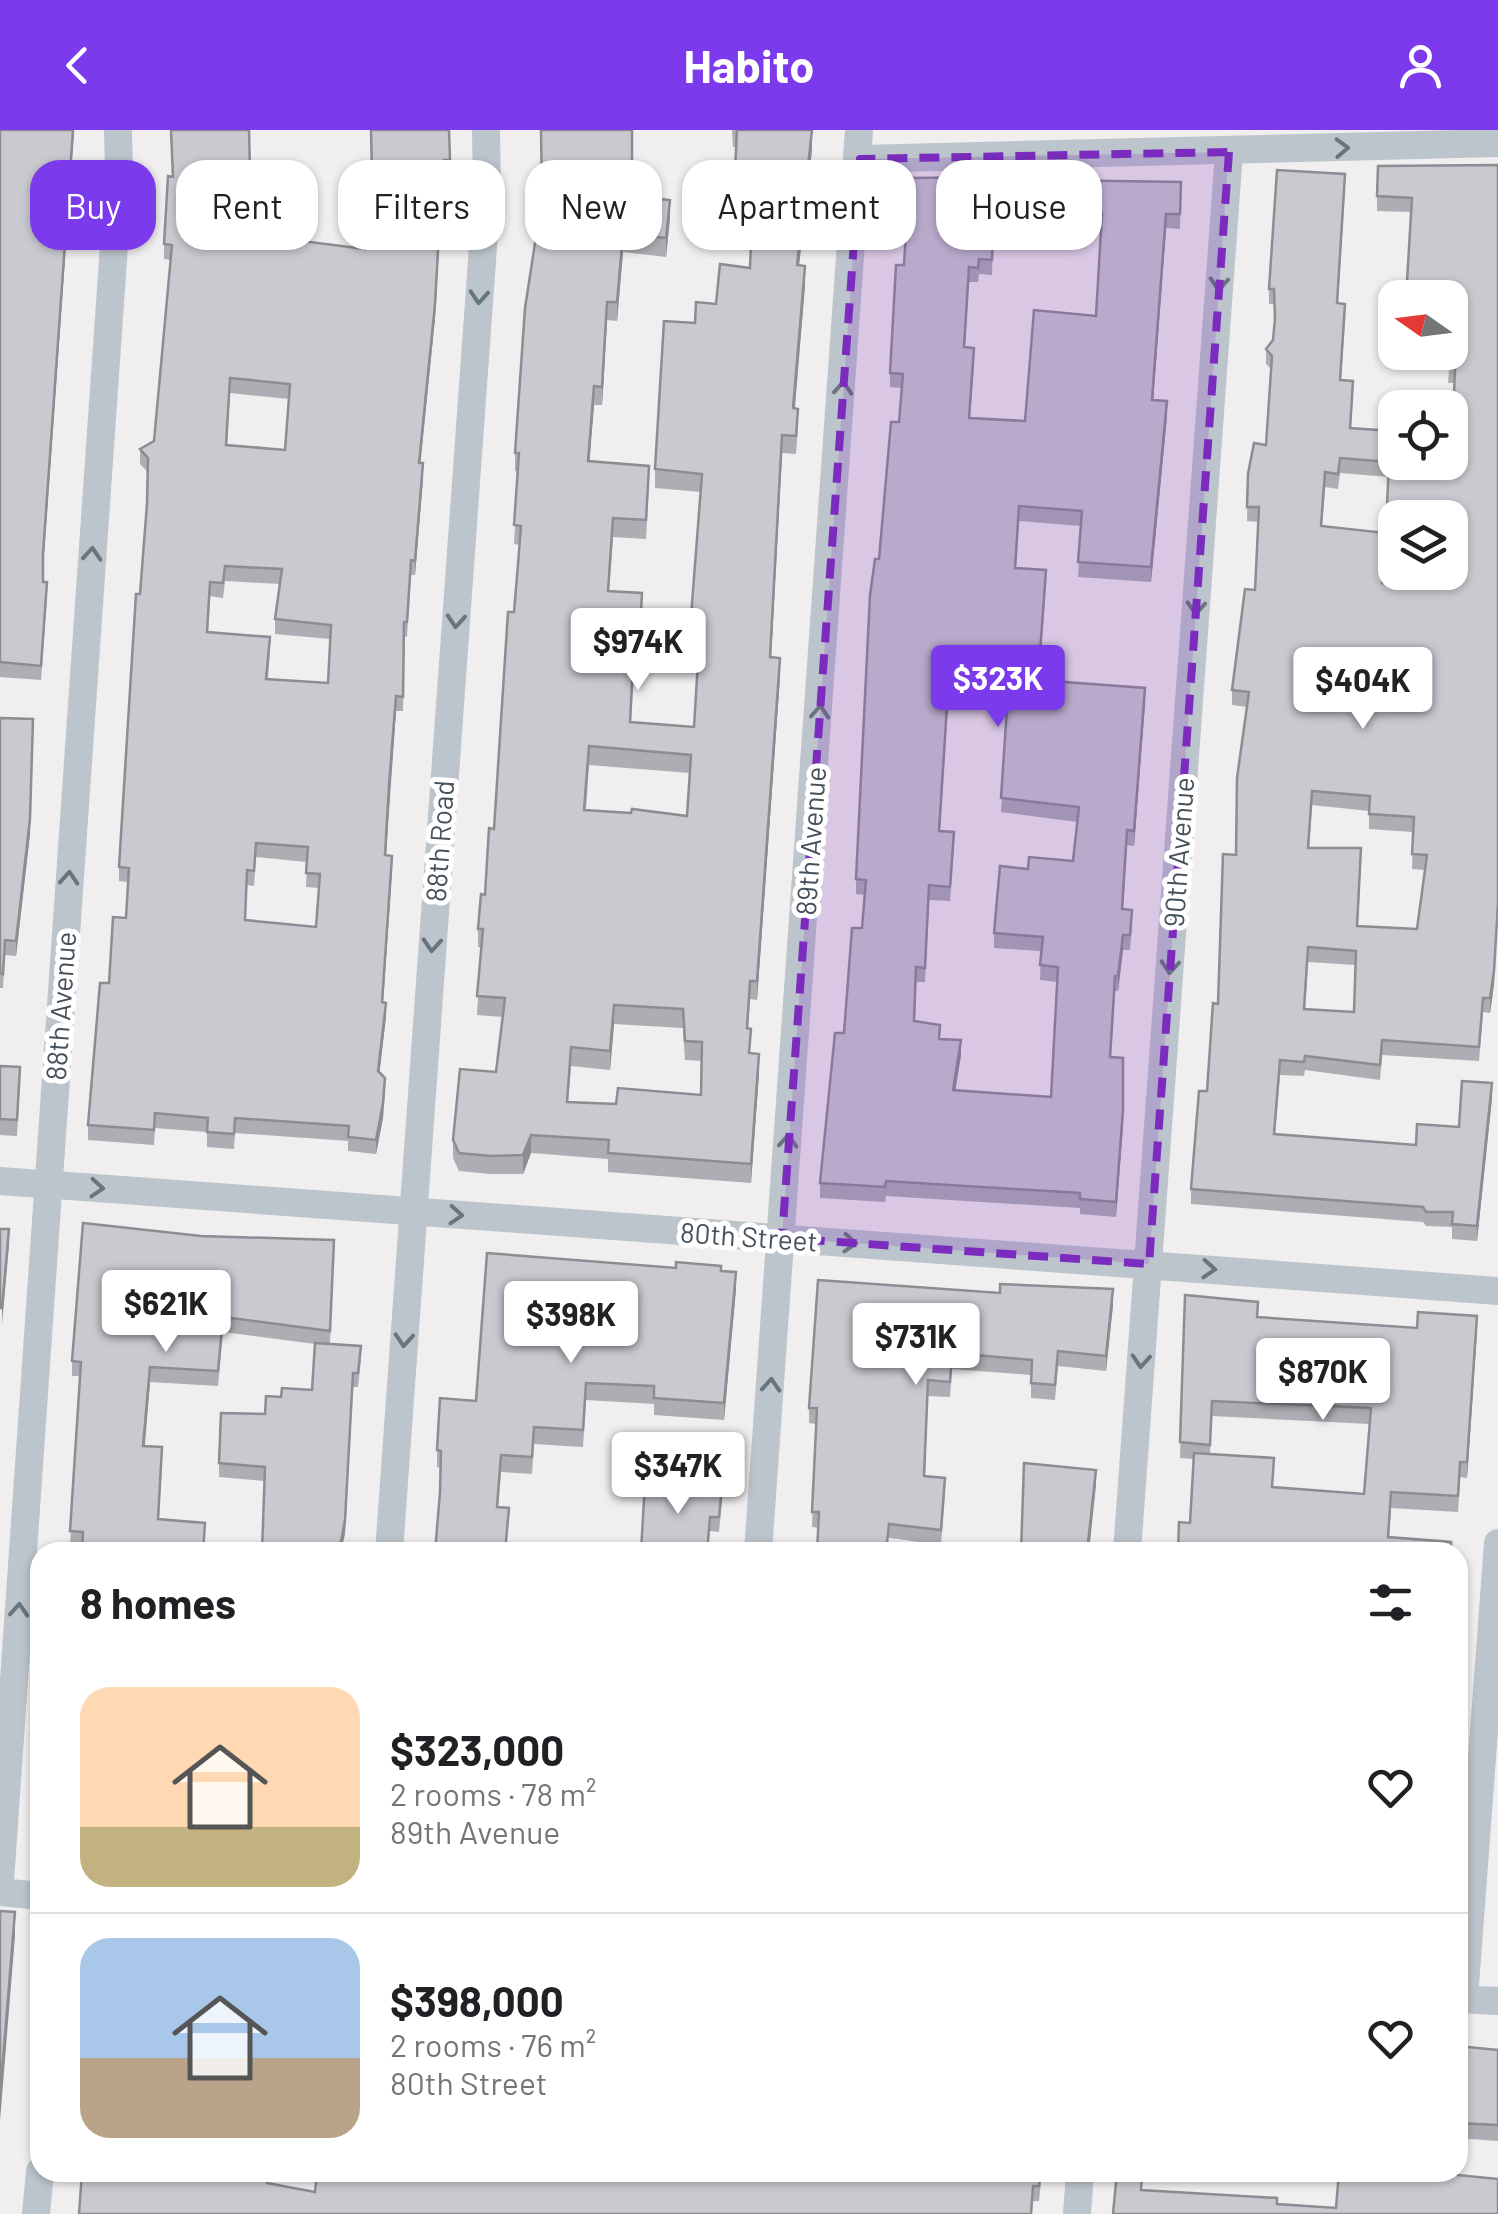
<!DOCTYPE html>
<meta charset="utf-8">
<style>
:root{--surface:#fff;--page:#f6f6f6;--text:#202124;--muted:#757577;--line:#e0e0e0;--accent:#7c3aed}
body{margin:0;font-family:Barlow,sans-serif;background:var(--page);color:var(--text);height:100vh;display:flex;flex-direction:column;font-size:38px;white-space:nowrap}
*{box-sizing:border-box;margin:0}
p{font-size:32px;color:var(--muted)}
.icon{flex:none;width:55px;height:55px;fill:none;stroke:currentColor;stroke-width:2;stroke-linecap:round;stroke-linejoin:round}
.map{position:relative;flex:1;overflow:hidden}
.drawer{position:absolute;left:30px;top:1412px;width:1438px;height:640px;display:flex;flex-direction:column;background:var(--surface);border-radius:30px;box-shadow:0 2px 8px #0004}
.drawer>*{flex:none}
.guide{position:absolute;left:30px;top:30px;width:1440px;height:90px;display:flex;gap:20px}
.needle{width:65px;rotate:284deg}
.tools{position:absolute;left:1378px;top:150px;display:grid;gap:20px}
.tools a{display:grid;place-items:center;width:90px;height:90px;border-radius:20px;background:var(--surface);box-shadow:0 2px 8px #0004;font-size:50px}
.price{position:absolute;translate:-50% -85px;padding:0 22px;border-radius:10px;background:#fff;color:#222;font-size:32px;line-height:65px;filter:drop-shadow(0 2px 5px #0008)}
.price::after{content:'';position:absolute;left:50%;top:60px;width:30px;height:22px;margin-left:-15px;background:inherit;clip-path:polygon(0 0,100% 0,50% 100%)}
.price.on{background:var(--accent);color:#fff}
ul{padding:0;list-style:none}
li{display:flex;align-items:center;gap:30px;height:250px;padding:0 50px}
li+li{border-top:2px solid var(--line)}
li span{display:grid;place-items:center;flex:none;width:280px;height:200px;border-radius:30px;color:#555}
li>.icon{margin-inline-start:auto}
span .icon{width:120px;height:120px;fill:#fffc;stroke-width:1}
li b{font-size:42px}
h2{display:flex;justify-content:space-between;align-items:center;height:120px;padding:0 50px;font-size:42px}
.chip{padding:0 35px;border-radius:30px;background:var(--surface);box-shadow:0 2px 8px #0004;font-size:35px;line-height:90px}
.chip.on{background:var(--accent);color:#fff}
header{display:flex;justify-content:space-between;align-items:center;height:130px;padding:0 50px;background:var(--accent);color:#fff;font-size:45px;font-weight:700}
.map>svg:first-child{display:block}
</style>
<header><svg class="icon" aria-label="back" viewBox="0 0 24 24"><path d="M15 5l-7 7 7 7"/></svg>Habito<svg class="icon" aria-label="person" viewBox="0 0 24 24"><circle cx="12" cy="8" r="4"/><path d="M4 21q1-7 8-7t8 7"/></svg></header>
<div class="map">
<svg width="1498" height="2084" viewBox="0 0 1498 2084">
<rect width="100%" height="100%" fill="#f0eeee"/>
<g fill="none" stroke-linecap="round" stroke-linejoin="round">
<!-- minor -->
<g stroke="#bdc5cc" stroke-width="28">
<polyline points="860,29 1498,13"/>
<polyline points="0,1051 1498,1161"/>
<polyline points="389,1422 487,61 486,0"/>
<polyline points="758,1422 859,0"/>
<polyline points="1127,1422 1229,22"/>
<polyline points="0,1751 119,44 118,0"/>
<polyline points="0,1762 40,1766"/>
<polyline points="1458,1869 1498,1871"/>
<polyline points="1464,1869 1498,1413"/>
<polyline points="36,2084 40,2041"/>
<polyline points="1077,2084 1080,2042"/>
</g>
</g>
<!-- wall -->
<g fill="#acaeb3" fill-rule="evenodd">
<polygon points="0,0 74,0 43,438 43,452 47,467 41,550 0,547"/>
<path d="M449 0 450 45H444L441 82 435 188 420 333 423 348 415 445H411L407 507 404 506 403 581H396L389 670 386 725 392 740 383 873 386 887 379 943 385 963 383 988 376 1024 348 1021V1011L235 1003 234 1019 207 1017V1002L155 998 154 1015 88 1010V995L109 853 126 788 129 752 119 751V737L147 374 148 342 140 334V319L154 311 171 130 164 129V114L172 47 250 41 303 111 365 119ZM230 263 289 269 285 320 227 315ZM225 451 280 454 275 489V504L330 509 328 553 268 549 270 522 208 502 210 466 223 468ZM256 727 307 732 306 757 319 758 316 797 245 790 247 755 254 756Z"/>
<path d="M732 0H812V19L799 135 805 155 795 279 798 298 796 324 782 323 771 528 780 547 757 870 750 869 748 898 750 923 759 943 751 1053 608 1042V1029L531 1023 523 1044H491L459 1041 453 1028V1010L496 942 503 887 477 885 481 818 478 817V799L485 765 494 699 520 415 514 414 518 342 515 341V323L632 66 670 88 666 127 623 122 617 191 607 190 602 275H594L589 331 649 355 646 409 613 407 609 461 642 482 691 486 701 362 655 358V339L695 193 750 138 752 81 734 80 736 17H733ZM640 529 698 533 694 597 631 592 633 554H637ZM589 635 690 643 687 686 586 680ZM614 894 683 898 685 930 702 931 701 965 616 974 568 972 571 936 610 940Z"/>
<path d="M1498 35 1494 855 1490 883 1483 882 1479 931 1382 925 1380 950 1305 940 1304 946 1280 945 1275 1005 1416 1015 1459 997 1492 968 1477 1111 1452 1109V1097L1426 1096 1423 1092 1191 1074V1059L1207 961 1236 725 1247 577 1232 575V560L1255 460 1259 392 1247 391 1248 344 1266 315 1271 239 1266 234V219L1273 210 1275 193 1274 174H1269V159L1345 59 1338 173 1345 188 1341 250 1353 266 1351 298 1392 316 1391 333 1451 343 1454 253H1448L1453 187H1450V168L1411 82 1377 81V66ZM1340 343 1389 347 1387 389 1395 390V388H1450L1436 457 1383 453 1386 418 1322 396 1325 357 1338 359ZM1312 675 1369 681V699L1413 702 1412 739 1425 740 1417 799 1358 796 1361 733 1309 718ZM1308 832 1356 835 1354 882 1305 879Z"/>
<path d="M995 47 992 145 979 144 978 152H969L965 217 974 233 970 288 1025 291 1096 186 1101 97 1047 93V79L1181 52 1180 99 1166 98 1153 270 1167 286 1151 452 1078 447 1081 396 1019 391 1016 438 1046 455 1039 550 1145 573 1134 716 1127 715 1123 779 1132 795 1130 820H1123L1118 861H1115L1111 927 1123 995 1116 1087 1080 1084V1078L886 1066 885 1072 820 1068V1053L862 798 865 765 856 764V749L879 429 899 292 902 258 890 257V243L904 135ZM949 559 1008 563 1001 682 1077 692 1073 731 1028 739 994 803V818L1041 821 1040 850 1057 852 1051 967 955 960 961 925 940 909 915 892 916 852H925L929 770 950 771 954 717 940 701Z"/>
<polygon points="0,588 30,704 16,826 5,825 3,858 0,858"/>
<polygon points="0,936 20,953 17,1006 0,1005"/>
<polygon points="201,1106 334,1110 330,1214 361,1230 358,1257 353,1257 345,1404 264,1351 219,1347 219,1333 281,1267 312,1260 315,1214 223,1202 218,1256 150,1252 145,1316 162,1332 159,1389 205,1408 204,1422 82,1422 82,1417 70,1416 80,1246 72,1246 72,1231"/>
<polygon points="721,1141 736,1159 724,1290 654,1285 654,1274 586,1270 583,1317 534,1314 532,1344 501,1342 498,1377 509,1395 441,1338 437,1337 437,1320 476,1271"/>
<polygon points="818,1150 1113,1175 1106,1241 1058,1236 1055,1270 1031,1268 1031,1245 952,1239 950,1267 928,1266 925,1346 945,1363 941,1415 812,1397 816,1294 809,1293 809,1278"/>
<path d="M1185 1165 1258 1187 1477 1201 1467 1348 1460 1347 1458 1382 1391 1378 1389 1407 1451 1422 1190 1393 1194 1329 1180 1328ZM1212 1286 1370 1294 1364 1364 1273 1357 1210 1324Z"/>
<polygon points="722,1371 719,1402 710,1401 708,1422 641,1422"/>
<polygon points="1458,1916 1498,1920 1498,2011 1458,2008"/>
<polygon points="269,2042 268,2054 315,2062 703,2047 703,2042 1042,2042 1039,2071 79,2084"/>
</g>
<!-- shaded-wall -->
<g fill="#8c8d92">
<polygon points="73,0 74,0 43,438 43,424"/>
<polygon points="812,0 812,19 797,154 797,135"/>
<polygon points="444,30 435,188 419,347 419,333"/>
<polygon points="670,70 670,88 666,127 666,108"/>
<polygon points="1166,84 1166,98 1152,285 1152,270"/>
<polygon points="623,103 623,122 617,191 617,172"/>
<polygon points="805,136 805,155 793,297 793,278"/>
<polygon points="607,172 607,190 602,275 602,257"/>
<polygon points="594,256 594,275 588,350 588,331"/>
<polygon points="1167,271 1167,286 1151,452 1151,437"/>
<polygon points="782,305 782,323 770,546 770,527"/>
<polygon points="423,333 423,348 415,445 415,431"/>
<polygon points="780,528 780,547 757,870 757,851"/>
<polygon points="1145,558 1145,573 1134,716 1134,701"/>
<polygon points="396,566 396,581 385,739 389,655"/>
<polygon points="33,589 30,704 16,826 16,811"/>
<polygon points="392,726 392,740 382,887 382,872"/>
<polygon points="1498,773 1494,855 1490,883 1490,868"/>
<polygon points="1123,805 1123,820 1118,861 1118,846"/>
<polygon points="386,873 386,887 378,956 378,941"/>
<polygon points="614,875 614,894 610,940 610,921"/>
<polygon points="961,910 961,925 953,975 953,960"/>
<polygon points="759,924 759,943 751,1053 751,1034"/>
<polygon points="385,948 383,988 376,1024 376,1010"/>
<polygon points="1492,953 1492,968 1477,1111 1477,1096"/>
<polygon points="1123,980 1123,995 1116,1087 1116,1072"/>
<polygon points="531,1005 531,1023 523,1044 523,1025"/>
<polygon points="9,1099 9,1115 2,1194 2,1178"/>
<polygon points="736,1142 736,1159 724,1290 724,1273"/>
<polygon points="1113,1159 1113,1175 1106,1241 1106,1226"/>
<polygon points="1477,1186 1477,1201 1467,1348 1467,1332"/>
<polygon points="150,1237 150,1252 143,1330 143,1316"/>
<polygon points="353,1243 345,1404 341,1422 339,1422"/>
<polygon points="1096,1340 1096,1355 1089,1422 1087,1422"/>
<polygon points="15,1782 15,1806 0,1991 0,1966"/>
</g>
<!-- building -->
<g fill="#c8cad0" stroke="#8c8d92" stroke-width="2.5" fill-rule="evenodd">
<polygon points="0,0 73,0 43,424 43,452 47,452 41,536 0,532"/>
<path d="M171 0H249L250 41 305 45 302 111 365 119 372 44 371 0H449L450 30H444L441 67 435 174 419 333H423L415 431 411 430 407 492H404L403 567 396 566 389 655 385 725 392 726 382 872 386 873 378 941 385 948 383 973 376 1010 348 1007 349 996 235 988 234 1004 207 1002 208 988 155 983 154 1000 88 995 100 853H109L113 787 126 788 129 738 119 737 136 464H140L147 374 148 328 140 319 154 311 172 115 164 114 168 46 173 47ZM230 248 290 254 285 320 226 315ZM225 436 282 439 275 489 331 495 328 553 266 549 270 507 207 502 210 452 223 453ZM256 713 308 717 306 743 320 744 316 797 245 790 247 740 254 741Z"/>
<path d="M541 0H632V66L670 70 666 108 623 103 617 172H607L602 257 594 256 588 331 649 336 646 390 613 388 608 461 642 463 641 482 691 486 702 344 655 339 664 191 695 193 696 172 716 174 720 134 750 138 753 62 734 61 737 0H812L797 135 805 136 793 278 798 279 796 306 782 305 770 527 780 528 757 851H750L747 898 751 899 749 923 759 924 751 1034 608 1023 609 1010 531 1005 523 1025 491 1026 459 1023 453 1010 460 939 496 942 505 868 477 866 483 799H478L481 764 485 765 489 698 494 699 508 482H514L518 434 521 396 514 395 519 323H515L525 178 542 68ZM640 510 699 514 694 597 630 592 633 535H637ZM589 616 691 625 687 686 632 679 631 683 584 680ZM614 875 683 879 685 911 702 912 701 965 618 958 616 974 567 972 571 917 610 921Z"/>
<path d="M1498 35V773L1494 841 1490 868H1483L1479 917 1382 910 1380 935 1305 926 1304 932 1280 930 1274 1004 1416 1015 1417 994 1459 997 1462 951 1492 953 1477 1096 1452 1094 1453 1082H1426L1423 1077 1191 1059 1199 961H1207L1213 873 1218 874 1223 724 1236 725 1237 648 1249 562 1232 560 1245 459 1255 460 1259 377H1247L1248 344 1254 313 1266 315 1272 226 1266 219 1273 210 1275 188 1274 159H1269L1277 40 1345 44 1337 173 1345 174 1340 250 1353 251 1350 298 1392 301 1390 332 1340 328 1338 344 1325 342 1321 396 1386 403 1382 453 1436 457 1438 442H1450V388H1443V378L1387 375 1389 332 1451 343 1455 239 1448 238 1454 172H1450V168H1406L1412 68 1377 66 1378 36ZM1312 661 1370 666 1369 684 1414 687 1412 724 1427 725 1417 799 1357 796 1361 718H1308ZM1308 817 1356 821 1354 882 1304 879Z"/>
<path d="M995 47 992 130 979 129 978 138 969 137 964 217 974 218 969 288 1025 291 1034 180 1096 186 1102 83 1047 79 1048 50 1181 52 1180 84H1166L1152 270 1167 271 1151 437 1078 432 1082 381 1019 376 1015 438 1046 440 1038 550 1145 558 1134 701 1127 700 1122 779 1132 780 1130 805H1123L1118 846H1115L1110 927 1123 928V980L1116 1072 1080 1069V1063L886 1051 885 1057 820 1053 835 903H844L852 798H862L866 750 856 749 870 465 875 429H879L891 292H899L903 244 890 243 896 135H904L909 48ZM949 544 1009 548 1001 668 1079 677 1073 731 1029 727 1028 739 1000 736 994 803 1043 807 1040 835 1058 837 1051 967 953 960 961 910 939 909 940 895 914 891 916 837 925 838 929 755 950 757 954 702 939 701Z"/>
<polygon points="0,588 33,589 30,689 16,811 5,810 3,844 0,843"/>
<polygon points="0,936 20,937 17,990 0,989"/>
<polygon points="83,1093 201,1106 334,1110 330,1201 223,1187 218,1241 150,1237 143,1316 162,1317 158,1389 205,1393 203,1422 157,1418 157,1422 82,1422 83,1402 70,1401 81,1232 72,1231"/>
<polygon points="0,1099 9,1099 2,1178 0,1178"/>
<polygon points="487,1123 676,1138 676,1132 721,1136 721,1141 736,1142 724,1273 654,1268 654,1256 586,1253 583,1300 534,1297 532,1327 501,1325 497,1377 509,1378 505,1422 435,1422 440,1362 441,1321 437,1320 440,1268 476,1271"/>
<polygon points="818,1150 1000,1163 1000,1154 1113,1159 1106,1226 1058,1221 1055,1255 1031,1253 1032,1230 952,1223 950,1252 928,1250 924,1346 945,1348 941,1400 889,1394 886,1422 817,1422 819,1382 812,1382 817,1278 809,1278"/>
<polygon points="1185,1165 1258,1172 1257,1187 1417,1198 1418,1182 1477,1186 1467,1332 1460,1332 1458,1366 1391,1362 1388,1407 1451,1412 1451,1422 1178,1422 1179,1392 1190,1393 1194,1323 1274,1328 1272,1357 1364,1364 1371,1278 1212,1271 1210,1315 1180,1312"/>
<polygon points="315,1213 361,1216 358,1243 353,1243 345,1390 339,1422 262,1422 265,1337 219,1333 221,1283 265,1284 266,1266 281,1267 282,1258 312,1260"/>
<polygon points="1024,1333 1096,1340 1087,1422 1021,1422"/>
<polygon points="645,1352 722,1357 719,1387 710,1387 707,1422 641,1422"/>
<polygon points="0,1781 15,1782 0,1966"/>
<polygon points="1458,1916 1498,1920 1498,1995 1458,1993"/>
<polygon points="82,2042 268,2042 267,2053 315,2062 317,2042 639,2042 703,2047 703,2042 1040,2042 1039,2056 1033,2056 1031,2084 79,2084"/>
<polygon points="1117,2042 1142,2042 1141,2060 1277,2068 1277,2074 1336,2078 1339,2042 1410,2048 1411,2042 1427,2042 1498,2049 1498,2084 1113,2084"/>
</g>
<!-- one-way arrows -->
<defs><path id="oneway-chevron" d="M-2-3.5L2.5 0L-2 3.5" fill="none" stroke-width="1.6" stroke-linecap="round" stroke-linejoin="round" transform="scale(2.5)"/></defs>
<g stroke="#6a747c">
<use href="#oneway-chevron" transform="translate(1342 18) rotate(-2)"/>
<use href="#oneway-chevron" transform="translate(1219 154) rotate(94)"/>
<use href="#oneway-chevron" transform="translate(479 167) rotate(94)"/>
<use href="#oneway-chevron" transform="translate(843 258) rotate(-86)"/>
<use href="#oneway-chevron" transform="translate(92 424) rotate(-86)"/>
<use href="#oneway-chevron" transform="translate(1196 478) rotate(94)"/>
<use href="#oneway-chevron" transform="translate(456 491) rotate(94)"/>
<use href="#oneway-chevron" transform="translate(820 582) rotate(-86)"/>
<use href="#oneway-chevron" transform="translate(69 748) rotate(-86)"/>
<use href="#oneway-chevron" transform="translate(432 815) rotate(94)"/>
<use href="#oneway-chevron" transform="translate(1170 837) rotate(94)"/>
<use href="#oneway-chevron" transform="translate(788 1011) rotate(-86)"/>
<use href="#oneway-chevron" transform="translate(97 1058) rotate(4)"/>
<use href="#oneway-chevron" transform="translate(456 1085) rotate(4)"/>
<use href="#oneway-chevron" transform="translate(850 1113) rotate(4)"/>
<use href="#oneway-chevron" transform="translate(1209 1139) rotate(4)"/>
<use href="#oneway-chevron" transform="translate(404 1210) rotate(94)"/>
<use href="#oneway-chevron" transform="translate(1141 1231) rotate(94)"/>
<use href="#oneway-chevron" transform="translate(771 1255) rotate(-86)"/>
<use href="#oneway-chevron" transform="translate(19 1480) rotate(-86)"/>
</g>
<!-- marked area -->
<path fill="#7b2cbf" fill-opacity="0.2" stroke="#7b2cbf" stroke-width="8" stroke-dasharray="20 12" stroke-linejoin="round" d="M1229 22 1149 1134 782 1108 860 29Z"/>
<g text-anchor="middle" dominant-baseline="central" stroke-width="10" stroke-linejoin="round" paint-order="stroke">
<!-- street labels -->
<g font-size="28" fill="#47515a" stroke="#fff">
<text transform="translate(439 711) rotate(-86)">88th Road</text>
<text transform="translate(810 711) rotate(-86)">89th Avenue</text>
<text transform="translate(1178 722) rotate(-86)">90th Avenue</text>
<text transform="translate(60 876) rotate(-86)">88th Avenue</text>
<text transform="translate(749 1106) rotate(4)">80th Street</text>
</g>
</g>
</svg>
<div class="tools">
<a><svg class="needle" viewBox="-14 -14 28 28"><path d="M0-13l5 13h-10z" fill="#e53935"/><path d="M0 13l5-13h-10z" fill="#757577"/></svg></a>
<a><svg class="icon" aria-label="locate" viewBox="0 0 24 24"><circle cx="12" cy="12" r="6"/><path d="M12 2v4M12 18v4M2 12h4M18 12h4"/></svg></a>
<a><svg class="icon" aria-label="layers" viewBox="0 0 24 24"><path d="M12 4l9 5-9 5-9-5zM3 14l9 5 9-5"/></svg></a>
</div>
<b class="price" style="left:638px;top:563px">$974K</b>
<b class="price on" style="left:998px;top:600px">$323K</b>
<b class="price" style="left:1363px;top:602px">$404K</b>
<b class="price" style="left:166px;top:1225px">$621K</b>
<b class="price" style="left:571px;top:1236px">$398K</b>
<b class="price" style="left:916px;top:1258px">$731K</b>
<b class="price" style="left:1323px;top:1293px">$870K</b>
<b class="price" style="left:678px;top:1387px">$347K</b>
<div class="guide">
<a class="chip on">Buy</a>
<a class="chip">Rent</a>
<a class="chip">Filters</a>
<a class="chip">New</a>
<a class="chip">Apartment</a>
<a class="chip">House</a>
</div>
<section class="drawer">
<h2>8 homes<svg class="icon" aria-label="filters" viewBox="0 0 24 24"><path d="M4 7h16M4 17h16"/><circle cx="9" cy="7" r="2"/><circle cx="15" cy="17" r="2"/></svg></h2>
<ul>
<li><span style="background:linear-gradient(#ffd9b3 70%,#c2b280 0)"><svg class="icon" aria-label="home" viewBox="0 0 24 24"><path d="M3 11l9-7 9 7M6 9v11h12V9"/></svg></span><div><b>$323,000</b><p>2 rooms · 78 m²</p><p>89th Avenue</p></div><svg class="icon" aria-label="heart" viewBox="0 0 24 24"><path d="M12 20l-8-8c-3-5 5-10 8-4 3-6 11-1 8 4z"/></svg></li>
<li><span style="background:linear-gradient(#a9c7e8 60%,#b9a48a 0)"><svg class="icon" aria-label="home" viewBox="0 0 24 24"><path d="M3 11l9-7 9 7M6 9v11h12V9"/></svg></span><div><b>$398,000</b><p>2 rooms · 76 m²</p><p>80th Street</p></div><svg class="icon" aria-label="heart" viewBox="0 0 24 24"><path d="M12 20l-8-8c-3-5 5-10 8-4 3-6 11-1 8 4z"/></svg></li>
</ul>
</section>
</div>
